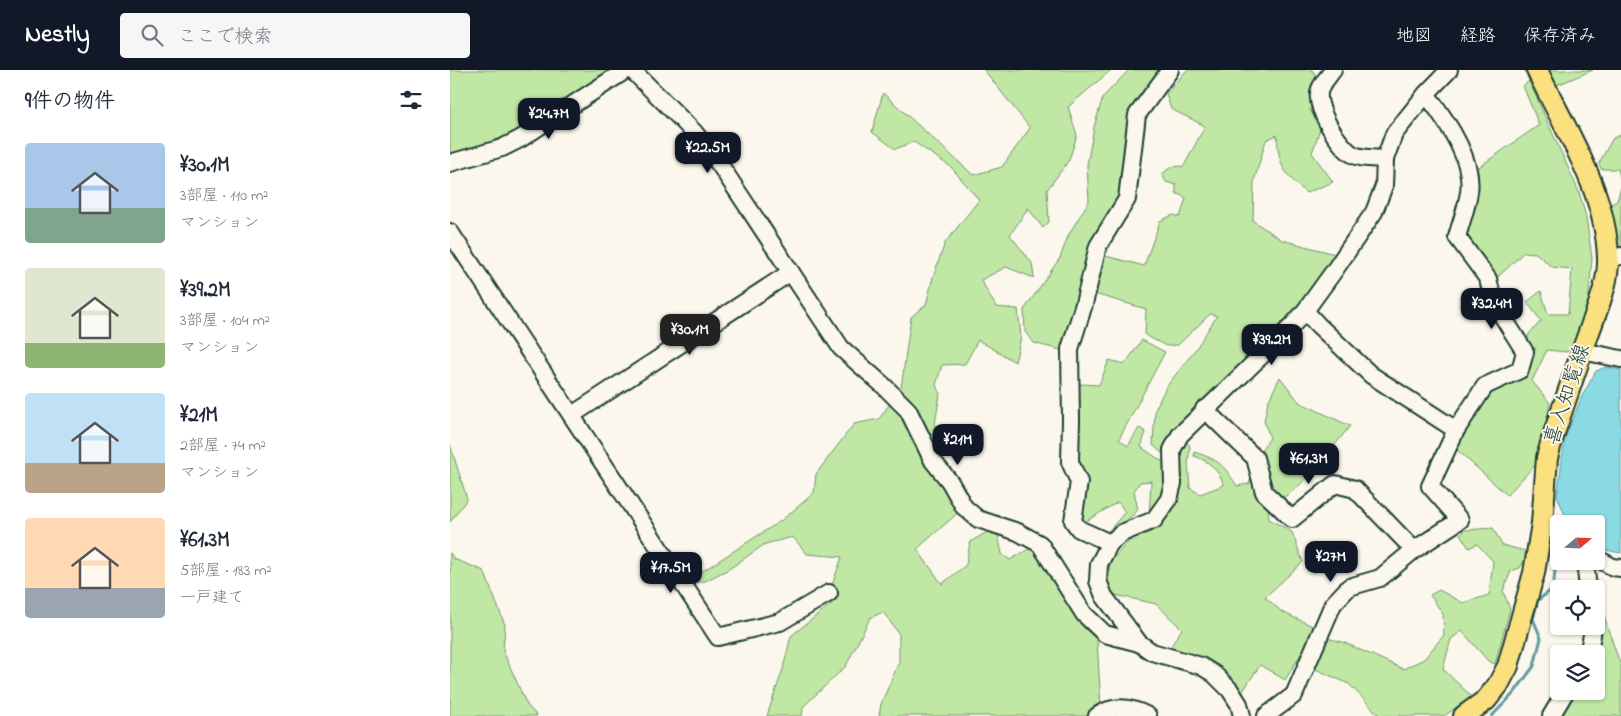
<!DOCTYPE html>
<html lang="ja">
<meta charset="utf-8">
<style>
:root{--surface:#fff;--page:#f6f6f7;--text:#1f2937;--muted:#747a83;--accent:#111827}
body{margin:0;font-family:"Indie Flower","Klee One",sans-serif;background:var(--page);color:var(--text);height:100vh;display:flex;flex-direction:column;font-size:19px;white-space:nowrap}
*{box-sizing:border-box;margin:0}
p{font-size:16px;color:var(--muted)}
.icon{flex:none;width:28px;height:28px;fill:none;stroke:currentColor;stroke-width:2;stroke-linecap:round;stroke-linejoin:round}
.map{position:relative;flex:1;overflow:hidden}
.details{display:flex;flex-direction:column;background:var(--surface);width:450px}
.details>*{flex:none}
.needle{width:32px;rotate:71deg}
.tools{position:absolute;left:1100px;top:445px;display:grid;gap:10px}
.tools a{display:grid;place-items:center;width:55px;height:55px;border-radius:5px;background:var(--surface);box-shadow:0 1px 4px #0004;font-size:25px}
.price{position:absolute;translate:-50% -42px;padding:0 11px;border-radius:10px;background:var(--accent);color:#fff;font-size:16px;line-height:32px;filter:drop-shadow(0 1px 2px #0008)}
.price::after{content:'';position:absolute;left:50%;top:30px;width:15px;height:11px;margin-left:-8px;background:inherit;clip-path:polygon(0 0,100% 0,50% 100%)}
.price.current{background:#222;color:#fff}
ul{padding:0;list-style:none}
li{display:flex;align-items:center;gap:15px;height:125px;padding:0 25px}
li span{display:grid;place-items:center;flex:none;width:140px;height:100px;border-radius:5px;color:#555}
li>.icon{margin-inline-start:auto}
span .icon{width:60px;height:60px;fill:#fffc;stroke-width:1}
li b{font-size:21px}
h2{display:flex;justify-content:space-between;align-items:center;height:60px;padding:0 25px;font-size:21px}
header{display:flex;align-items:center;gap:30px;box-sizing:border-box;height:70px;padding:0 25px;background:var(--accent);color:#fff}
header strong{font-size:24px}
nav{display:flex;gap:28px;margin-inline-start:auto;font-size:18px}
.search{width:350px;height:45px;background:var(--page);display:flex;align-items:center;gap:12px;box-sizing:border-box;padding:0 18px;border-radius:5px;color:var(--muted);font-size:19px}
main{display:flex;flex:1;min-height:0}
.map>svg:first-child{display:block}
</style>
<header>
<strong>Nestly</strong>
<div class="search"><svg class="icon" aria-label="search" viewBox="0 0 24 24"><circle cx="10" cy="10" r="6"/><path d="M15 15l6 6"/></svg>ここで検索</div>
<nav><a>地図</a><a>経路</a><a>保存済み</a></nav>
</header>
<main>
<section class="details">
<h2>9件の物件<svg class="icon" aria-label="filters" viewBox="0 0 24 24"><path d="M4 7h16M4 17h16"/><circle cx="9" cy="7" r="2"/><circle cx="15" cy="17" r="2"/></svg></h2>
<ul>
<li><span style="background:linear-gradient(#a9c7e8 65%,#7fa58c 0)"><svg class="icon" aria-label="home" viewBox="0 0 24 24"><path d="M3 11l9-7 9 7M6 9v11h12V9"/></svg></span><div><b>¥30.1M</b><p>3部屋 · 110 m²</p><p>マンション</p></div></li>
<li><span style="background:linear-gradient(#dfe7d0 75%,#8fb573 0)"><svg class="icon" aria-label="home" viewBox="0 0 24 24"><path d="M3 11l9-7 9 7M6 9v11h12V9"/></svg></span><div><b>¥39.2M</b><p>3部屋 · 104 m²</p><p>マンション</p></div></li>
<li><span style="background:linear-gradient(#bfe0f5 70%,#b9a48a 0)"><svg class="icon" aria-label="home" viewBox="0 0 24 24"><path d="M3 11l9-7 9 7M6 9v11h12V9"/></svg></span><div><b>¥21M</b><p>2部屋 · 74 m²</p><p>マンション</p></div></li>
<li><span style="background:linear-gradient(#ffd9b3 70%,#9aa5b1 0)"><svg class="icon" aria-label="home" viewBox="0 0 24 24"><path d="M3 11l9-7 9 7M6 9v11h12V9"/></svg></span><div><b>¥61.3M</b><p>5部屋 · 183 m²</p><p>一戸建て</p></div></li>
</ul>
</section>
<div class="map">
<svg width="1171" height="646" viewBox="0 0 1171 646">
<rect width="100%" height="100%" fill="#fbf7ec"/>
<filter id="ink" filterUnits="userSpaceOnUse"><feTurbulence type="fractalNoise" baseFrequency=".02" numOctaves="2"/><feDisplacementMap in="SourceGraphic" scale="10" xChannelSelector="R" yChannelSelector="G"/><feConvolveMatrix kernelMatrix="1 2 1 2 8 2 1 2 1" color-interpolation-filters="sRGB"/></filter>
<g filter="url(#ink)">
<!-- green -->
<g fill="#c0e8a4" stroke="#70926c">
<polygon points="0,0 165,0 54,70 0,85"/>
<polygon points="534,0 661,0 618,37 627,65 619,90 597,120 599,152 593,158 578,138 560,165 582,193 584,208 556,197 531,210 546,237 568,239 571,267 565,292 528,270 515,294 492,295 486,315 490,324 485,354 497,414 510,441 467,479 492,514 516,495 520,472 537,462 548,464 552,484 560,490 582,477 633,557 647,570 651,637 640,646 429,646 431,634 449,592 449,564 433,542 420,548 396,596 353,637 352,646 317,646 333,599 341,566 386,530 382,515 392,487 357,484 343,467 315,474 279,499 255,511 243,513 242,508 332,450 364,423 366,404 404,354 429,349 451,318 461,247 476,235 483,207 495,173 529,130 501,97 464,72 445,79 422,62 433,23 523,105 552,97 580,58"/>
<polygon points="679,0 712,0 696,22 674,127 614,281 584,273 575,262 574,240 610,188 619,164 639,131 637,95 644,57 653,27"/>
<path d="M737 0H862L866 5 860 40 871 56 862 83 883 112 856 123C833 102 829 97 827 65L816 70 804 111 803 151 832 170 889 185 850 241 717 388 703 375 705 340 716 317 745 280 767 246 760 244 728 275 716 276 695 265 696 239 641 223 652 185 694 196 710 151 723 145 730 147 736 128 726 123V115L716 112 712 104 721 97 734 96 755 56 721 39 716 24Z"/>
<polygon points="1099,0 1143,0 1107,15"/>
<polygon points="1079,11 1129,122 1136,147 1142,188 1138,236 1126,276 1116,282 1097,280 1082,311 1100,333 1088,392 1057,425 1005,378 1035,320 1072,303 1086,278 1079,280 1076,273 1079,264 1091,251 1077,232 1091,221 1098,244 1118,244 1122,199 1102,197 1086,183 1074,182 1048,207 1040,200 1014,160 1025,133 1026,99 1089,55 1073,16"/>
<polygon points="1171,65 1171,111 1168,99 1151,99 1149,93 1163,68"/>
<polygon points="1171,117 1171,178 1164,177 1158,136 1167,131"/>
<path d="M692 270 715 282 669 369 678 376 689 358 696 362 691 377 713 392C718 422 716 424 699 449L701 411 690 412 684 421 688 440 660 466 656 464 675 442 668 432 635 452 628 450 624 390 630 314 649 315 659 290 675 294Z"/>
<path d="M830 307 849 332 900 356C874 388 856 417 818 437L819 449 842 462 853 492 815 527 832 542 867 558 835 610 810 595 791 624 717 582 732 559 706 534 661 524 658 517 660 492 678 472 708 454 729 422 727 401 728 384 734 369 740 376 738 394 740 418 750 424 774 415C768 399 759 391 744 386V382C769 390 773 394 787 416L799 414 810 381 820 368 814 351 818 332Z"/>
<polygon points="0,374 17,429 0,452"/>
<polygon points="1043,458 1052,475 1079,482 1070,498 1061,501 1053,521 1060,539 1045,594 1038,591 1012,561 1001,569 993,599 1022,627 994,646 928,646 929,645 899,614 861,597 874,567 895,573 953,599 974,589 994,565 993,544 980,525 989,520 1013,533 1039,525 1043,491 1027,474 1019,478 1010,464 1016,460"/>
<polygon points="0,483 4,489 34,501 55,555 53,581 77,635 87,646 0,646"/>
<polygon points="1146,528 1150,528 1157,556 1171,596 1171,646 1108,646 1126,621 1146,621"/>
</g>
<!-- water -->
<polygon fill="#89dae2" stroke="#5f9b9c" points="1156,297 1171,300 1171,483 1155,480 1146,474 1146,454 1119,454 1107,426 1115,368 1132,326 1146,301"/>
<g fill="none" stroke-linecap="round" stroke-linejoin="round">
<!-- stream -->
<polyline stroke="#5f9b9c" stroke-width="3" points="1042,646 1064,623 1084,596 1091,568 1083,549 1088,530 1103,519 1106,491 1104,471 1107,467"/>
<defs>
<g id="minor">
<polyline points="182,0 244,62 270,95 391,278 434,316 458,340 483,391 500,412 514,437 528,449 568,462 590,474 634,544 655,564 689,573 702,582 751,596 764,604 780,620 789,634 792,646"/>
<path d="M883 0C879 6 873 12 870 19 863 35 889 78 904 85 912 89 925 88 935 89"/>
<polyline points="0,93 52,78 70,69 176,0"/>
<polyline points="0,162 268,567 330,552 379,523"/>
<polyline points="1158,189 1171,186"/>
<polyline points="855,241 868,255 921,305 1006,360"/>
<polyline points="1132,281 1171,289"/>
<polyline points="754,339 805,388 814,422 842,449 885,414 905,419 964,480"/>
<polyline points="122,345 341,202"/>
<polyline points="1092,453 1109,461"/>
<polyline points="660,473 629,459 623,451 629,412 620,392 621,350 620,279 634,234 648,176 677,129 687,45 720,0"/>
<polyline points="1146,488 1163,497 1171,498"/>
<polyline points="1135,491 1138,519"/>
<polyline points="689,573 654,526 648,511 649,494 660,473 672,463 704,450 719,429 723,413 722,380 730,365 841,257 855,241 884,201 924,142 934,116 935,89 944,64 976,24 999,0"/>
<polyline points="1138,584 1142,565 1142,556"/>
<path d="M647 646C663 635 681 637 698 646"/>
<path d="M816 646 844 625 883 534 899 517 930 508 964 480 1010 450 980 416 1006 360 1035 316 1070 300 1075 282 1044 233 1038 209 1007 167C1011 152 1017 137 1019 122 1024 89 995 48 976 24"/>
<polyline points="1101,646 1116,621"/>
</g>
<path id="major" d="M1014 646 1036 630 1048 615 1058 596 1084 503 1092 453 1097 388 1103 366C1115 332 1126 298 1138 265 1146 241 1159 214 1158 188 1156 120 1115 60 1087 0"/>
</defs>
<!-- minor casing -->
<use href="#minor" stroke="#1f3d34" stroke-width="20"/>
<!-- major casing -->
<use href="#major" stroke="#1f3d34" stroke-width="24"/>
<!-- minor -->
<use href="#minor" stroke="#fbf7ec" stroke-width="16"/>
<!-- major -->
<use href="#major" stroke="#fbe080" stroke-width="20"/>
</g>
</g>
<g text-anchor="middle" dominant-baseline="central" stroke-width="4" stroke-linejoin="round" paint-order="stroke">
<!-- street labels -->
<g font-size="21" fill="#1f3d34" stroke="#fbf7ec">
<text transform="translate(1118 325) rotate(-72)">喜入知覧線</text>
</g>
</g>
</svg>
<div class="tools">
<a><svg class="needle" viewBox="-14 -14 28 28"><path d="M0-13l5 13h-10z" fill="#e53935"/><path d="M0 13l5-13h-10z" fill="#747a83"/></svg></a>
<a><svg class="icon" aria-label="locate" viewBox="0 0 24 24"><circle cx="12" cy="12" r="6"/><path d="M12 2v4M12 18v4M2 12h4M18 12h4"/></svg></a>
<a><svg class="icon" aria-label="layers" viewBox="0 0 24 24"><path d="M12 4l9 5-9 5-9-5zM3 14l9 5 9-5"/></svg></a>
</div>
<b class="price" style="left:99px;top:70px">¥24.7M</b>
<b class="price" style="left:258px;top:104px">¥22.5M</b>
<b class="price" style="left:1042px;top:260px">¥32.4M</b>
<b class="price current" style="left:240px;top:286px">¥30.1M</b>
<b class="price" style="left:822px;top:296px">¥39.2M</b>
<b class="price" style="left:508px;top:396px">¥21M</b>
<b class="price" style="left:859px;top:415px">¥61.3M</b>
<b class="price" style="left:881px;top:513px">¥27M</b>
<b class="price" style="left:221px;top:524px">¥17.5M</b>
</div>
</main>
